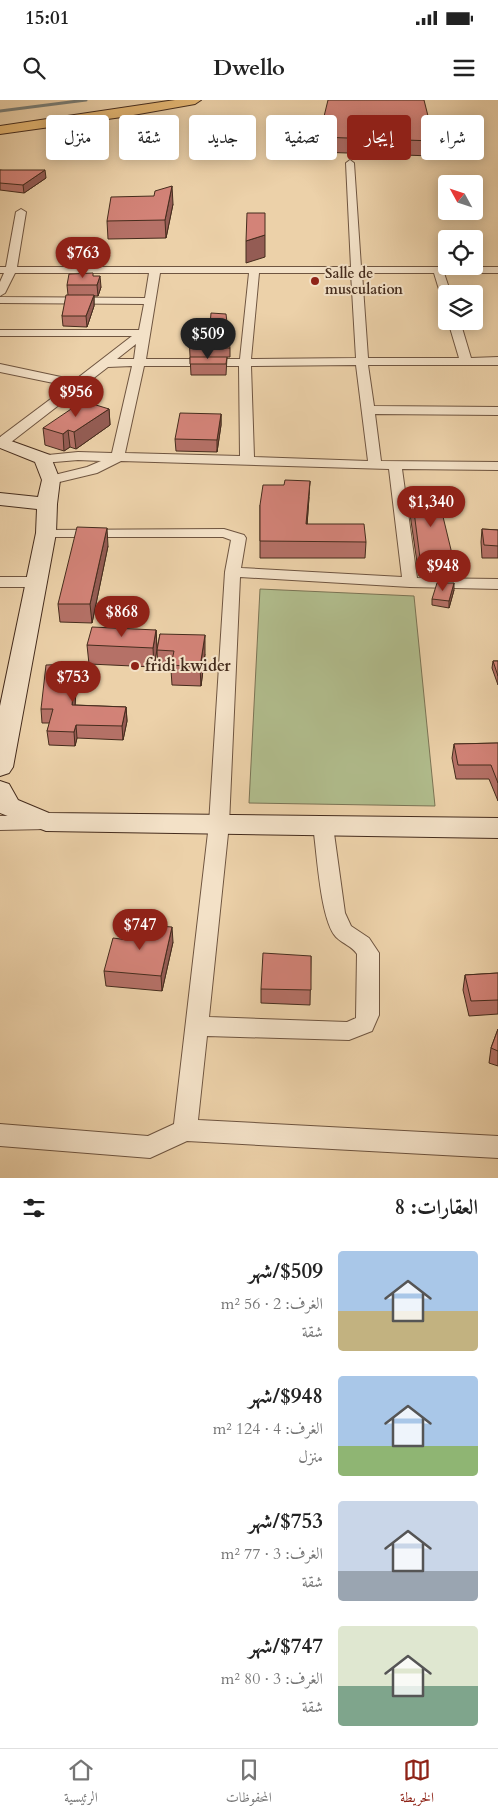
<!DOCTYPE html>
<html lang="ar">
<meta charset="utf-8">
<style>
:root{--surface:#fff;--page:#f2f2f2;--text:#222;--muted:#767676;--line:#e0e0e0;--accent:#8f2418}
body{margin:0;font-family:Cardo,Amiri,serif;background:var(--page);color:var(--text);direction:rtl;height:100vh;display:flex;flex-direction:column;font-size:19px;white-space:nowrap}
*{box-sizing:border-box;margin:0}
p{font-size:16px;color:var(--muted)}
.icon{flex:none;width:28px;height:28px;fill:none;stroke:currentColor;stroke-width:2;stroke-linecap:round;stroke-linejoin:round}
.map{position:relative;height:1078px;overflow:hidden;direction:ltr}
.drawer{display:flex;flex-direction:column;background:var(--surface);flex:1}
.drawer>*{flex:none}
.hud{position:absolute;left:15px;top:15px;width:469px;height:45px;direction:rtl;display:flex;gap:10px}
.needle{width:32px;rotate:310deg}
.buttons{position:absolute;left:438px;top:75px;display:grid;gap:10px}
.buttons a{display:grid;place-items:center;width:45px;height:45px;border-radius:5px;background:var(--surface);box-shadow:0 2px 12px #0003;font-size:25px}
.price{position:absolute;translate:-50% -42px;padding:0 11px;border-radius:18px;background:var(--accent);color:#fff;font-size:16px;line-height:32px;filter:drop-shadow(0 1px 2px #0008)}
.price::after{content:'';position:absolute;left:50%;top:30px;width:15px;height:11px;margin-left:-8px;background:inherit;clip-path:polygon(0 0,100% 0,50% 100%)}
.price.on{background:#222;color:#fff}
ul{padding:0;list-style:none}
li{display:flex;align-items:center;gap:15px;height:125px;padding:0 20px}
li span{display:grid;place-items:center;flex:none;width:140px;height:100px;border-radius:5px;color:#555}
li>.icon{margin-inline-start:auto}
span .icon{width:60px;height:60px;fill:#fffc;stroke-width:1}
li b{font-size:21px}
h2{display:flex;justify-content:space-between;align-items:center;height:60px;padding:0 20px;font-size:21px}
.chip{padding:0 18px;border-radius:5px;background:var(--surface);box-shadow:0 2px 12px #0003;font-size:18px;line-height:45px}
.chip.on{background:var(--accent);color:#fff}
.status{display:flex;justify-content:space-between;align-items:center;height:35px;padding:0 25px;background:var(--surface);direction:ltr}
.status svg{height:14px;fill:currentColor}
header{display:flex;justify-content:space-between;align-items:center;height:65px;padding:0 20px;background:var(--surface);font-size:22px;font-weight:700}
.tabs{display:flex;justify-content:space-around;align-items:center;height:70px;border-top:1px solid var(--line);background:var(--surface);font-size:14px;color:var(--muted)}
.tabs a{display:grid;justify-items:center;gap:2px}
.tabs .on{color:var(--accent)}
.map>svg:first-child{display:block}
</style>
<div class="status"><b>15:01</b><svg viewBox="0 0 49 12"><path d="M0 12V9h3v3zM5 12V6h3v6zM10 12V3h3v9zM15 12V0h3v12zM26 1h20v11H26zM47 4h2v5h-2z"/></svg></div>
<header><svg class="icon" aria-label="menu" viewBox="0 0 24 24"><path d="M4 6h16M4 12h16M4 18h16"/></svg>Dwello<svg class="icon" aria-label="search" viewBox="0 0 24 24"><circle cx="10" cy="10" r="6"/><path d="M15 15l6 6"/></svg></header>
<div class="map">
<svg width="498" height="1078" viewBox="0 0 498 1078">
<rect width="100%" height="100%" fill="#ecd1a9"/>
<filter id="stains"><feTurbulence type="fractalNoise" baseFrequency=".004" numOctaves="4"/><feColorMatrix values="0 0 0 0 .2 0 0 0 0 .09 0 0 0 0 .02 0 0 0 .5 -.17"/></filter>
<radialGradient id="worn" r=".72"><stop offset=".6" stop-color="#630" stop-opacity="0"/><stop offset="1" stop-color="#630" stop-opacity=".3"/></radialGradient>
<!-- green -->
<polygon fill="#b1bd8d" stroke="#7b7455" points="260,489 414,496 435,706 249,703"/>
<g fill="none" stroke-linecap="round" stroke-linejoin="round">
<!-- stream -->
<polyline stroke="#797e77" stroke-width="3" points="0,11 86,0"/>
<defs>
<g id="street">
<path d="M350 60 354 63 361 167H498V173H444L451 194H446V199L441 196 434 173H362L368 258H459L448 221H460L471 258 498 257V265H368L374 306 498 307V315L375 314 381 361 498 362V370L402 369 417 478 498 479V489L410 487 240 477 229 724 209 917 347 922 356 918 357 854C352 846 343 844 336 837 320 820 317 751 313 726L316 721 323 719 330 721 333 726 345 813 351 826 369 838 379 853V915L372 931 349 940 207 936 198 1020 498 1036V1058L187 1041 150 1058 0 1046V1024L148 1036 174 1024 209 724 225 472 231 440 223 437H46L41 436 39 433 41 430 224 429 244 435 246 438 241 468 402 477 389 369 121 361 97 373 51 384 46 383 44 380 46 377 87 367 101 361 78 360 43 363 36 359 38 356 78 352 112 353 132 266 108 267 6 346 0 347V337L68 286 0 272V264L75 280 132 236H0V230H139L144 204 0 203V197L145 198 149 173H15L5 193 0 196V182L4 173H0V167H6L16 112 21 109 26 112 17 167H351L346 63ZM160 173H249L240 259H146ZM259 173H351L356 258 251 259ZM136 244 134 259H117ZM356 265 368 361 254 357 251 266ZM144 266H239L240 356 125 353Z"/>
<polygon points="0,477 36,477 41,479 44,482 41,485 36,487 0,487"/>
<polygon points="45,715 52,717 55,722 52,727 45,729 0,730 0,716"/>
</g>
<g id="secondary">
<polygon points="0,337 50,355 60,380 57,404 56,433 13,667 9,673 0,676 0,606 36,433 37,409 0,405 0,393 38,397 42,380 35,362 0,348"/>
<polygon points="0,681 9,684 18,700 49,713 498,718 498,738 46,731 0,713"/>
</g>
<polygon id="primary" points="175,0 201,0 195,4 122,17 0,34 0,26"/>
</defs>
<!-- street casing -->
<use href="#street" stroke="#6f5540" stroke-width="2"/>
<!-- secondary casing -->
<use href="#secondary" stroke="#452c1d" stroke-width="2"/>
<!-- primary casing -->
<use href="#primary" stroke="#452c1d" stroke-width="2"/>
<!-- street -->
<use href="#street" fill="#f3e1c7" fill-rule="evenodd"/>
<!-- secondary -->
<use href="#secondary" fill="#f3e1c7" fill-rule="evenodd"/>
<!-- primary -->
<use href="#primary" fill="#e6b874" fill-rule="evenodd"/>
</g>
<!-- wall -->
<g fill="#b57167" stroke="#452c1d">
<polygon points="429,20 434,41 432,56 319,52 319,37"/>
<polygon points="0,70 46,78 24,93 0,90"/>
<polygon points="173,104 166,138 108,139 107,121"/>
<polygon points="93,176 101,187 98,196 94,196 94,206 87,227 63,226 62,216 68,195 67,185"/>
<polygon points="189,236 230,248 230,257 227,257 226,275 191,275"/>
<polygon points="109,309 110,325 76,349 70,347 64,351 45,345 43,328"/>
<polygon points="221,314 221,325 217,352 176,351 175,339"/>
<polygon points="412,396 453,458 451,477 419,476 410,414"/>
<polygon points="309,397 307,424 366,442 365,458 260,458 260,405"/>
<polygon points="482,429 498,430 498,458 482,458 481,442"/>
<polygon points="108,446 92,523 60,522 58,504"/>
<polygon points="454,490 449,508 432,505 432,499"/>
<polygon points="156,530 157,549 154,567 89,564 87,545"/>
<polygon points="160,534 205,554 201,586 172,585 171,570 158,569 157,550"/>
<polygon points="493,561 498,561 498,585 492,568"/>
<polygon points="77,578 75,605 126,607 127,621 123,640 77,638 75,646 49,645 47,631 50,623 42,623 41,609"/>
<polygon points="498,643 498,701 489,679 456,679 452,658 454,644"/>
<polygon points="173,842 162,891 106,886 104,871"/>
<polygon points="311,856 310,905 261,903 261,889"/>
<polygon points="498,873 498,914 469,916 463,890 465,875"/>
<polygon points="498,929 498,966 489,963 491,948"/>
</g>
<!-- shaded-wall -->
<g fill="#945c54" stroke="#452c1d">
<polygon points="45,70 46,78 24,93 23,85"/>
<polygon points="172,86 173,104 166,138 165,120"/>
<polygon points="265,135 265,157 246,163 246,141"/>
<polygon points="100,176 101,187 98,196 97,185"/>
<polygon points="94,195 94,206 87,227 86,216"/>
<polygon points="109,309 110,325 76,349 74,332"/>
<polygon points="221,314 221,325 217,352 217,340"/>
<polygon points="68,330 70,347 64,351 63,334"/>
<polygon points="310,381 309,397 306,440 306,424"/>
<polygon points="107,428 108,446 92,523 90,504"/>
<polygon points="454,483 454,490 449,508 449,501"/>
<polygon points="156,530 157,549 154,567 153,548"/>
<polygon points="205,535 205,554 201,586 200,567"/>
<polygon points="76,564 77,578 74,619 72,605"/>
<polygon points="126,607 127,621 123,640 122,626"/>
<polygon points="76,625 77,638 75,646 74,632"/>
<polygon points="172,827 173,842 162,891 161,876"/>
</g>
<!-- building -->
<g fill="#d38378" stroke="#452c1d">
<polygon points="328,0 424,0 429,20 434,20 434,41 319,37"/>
<polygon points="0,70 45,70 23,85 0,83"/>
<polygon points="172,86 165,120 107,121 111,97 154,96 155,91"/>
<polygon points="247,113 265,113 265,135 246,141"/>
<polygon points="93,173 93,176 100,176 97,185 67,185 69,174"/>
<polygon points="66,195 94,195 86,216 62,216"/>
<polygon points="211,213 226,214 230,248 189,248 189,236 195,236 195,233 204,233 204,225 210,225"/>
<polygon points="190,257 227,257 226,264 190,264"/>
<polygon points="83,301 109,309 74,332 68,330 63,334 43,328"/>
<polygon points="180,313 221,314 217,340 175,339"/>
<polygon points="285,380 310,381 306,424 364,424 366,442 260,441 260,405 263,385 284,385"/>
<polygon points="412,396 438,396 453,458 420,458"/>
<polygon points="77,427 107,428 90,504 58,504"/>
<polygon points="482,429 498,430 498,446 484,445"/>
<polygon points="437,483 454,483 449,501 432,499"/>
<polygon points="92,527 156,530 153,548 87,545"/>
<polygon points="160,534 205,535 200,567 171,565 174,551 157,550"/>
<polygon points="493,561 498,561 498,576"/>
<polygon points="76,564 72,605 126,607 122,626 76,625 74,632 47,631 53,609 41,609 46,565"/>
<polygon points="498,643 498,683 491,665 458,665 454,644"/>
<polygon points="132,824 172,827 161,876 104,871 113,838 128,840"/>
<polygon points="263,853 311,856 311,890 261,889"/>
<polygon points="498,873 498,900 471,901 465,875"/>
<polygon points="498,929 498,951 491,948"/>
</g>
<!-- markers -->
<g fill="#8f2418" stroke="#f3e1c7" stroke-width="2">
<circle cx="315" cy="181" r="5"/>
<circle cx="135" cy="566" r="5"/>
</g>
<g text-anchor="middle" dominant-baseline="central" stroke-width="4" stroke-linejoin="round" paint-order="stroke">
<!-- far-poi labels -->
<g font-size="14" font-weight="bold" fill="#452c1d" stroke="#f3e1c7" text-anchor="start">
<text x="325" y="173">Salle de<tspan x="325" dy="16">musculation</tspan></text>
</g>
<!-- poi labels -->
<g font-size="16" font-weight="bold" fill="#452c1d" stroke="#f3e1c7" text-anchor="start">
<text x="145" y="566">fridi kwider</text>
</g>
</g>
<rect width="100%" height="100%" filter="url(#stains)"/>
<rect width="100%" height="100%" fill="url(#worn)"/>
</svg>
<div class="buttons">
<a><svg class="needle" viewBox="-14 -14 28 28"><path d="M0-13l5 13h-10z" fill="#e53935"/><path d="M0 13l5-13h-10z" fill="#767676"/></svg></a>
<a><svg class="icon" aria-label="locate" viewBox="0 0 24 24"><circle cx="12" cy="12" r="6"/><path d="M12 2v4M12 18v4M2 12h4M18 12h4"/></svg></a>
<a><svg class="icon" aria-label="layers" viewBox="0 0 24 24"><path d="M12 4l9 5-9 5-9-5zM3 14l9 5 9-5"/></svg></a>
</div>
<b class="price" style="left:83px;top:179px">$763</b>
<b class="price on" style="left:208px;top:260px">$509</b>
<b class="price" style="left:76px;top:318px">$956</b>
<b class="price" style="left:431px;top:428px">$1,340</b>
<b class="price" style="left:443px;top:492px">$948</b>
<b class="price" style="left:122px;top:538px">$868</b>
<b class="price" style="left:73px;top:603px">$753</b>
<b class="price" style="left:140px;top:851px">$747</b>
<div class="hud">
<a class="chip">شراء</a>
<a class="chip on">إيجار</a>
<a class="chip">تصفية</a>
<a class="chip">جديد</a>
<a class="chip">شقة</a>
<a class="chip">منزل</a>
</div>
</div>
<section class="drawer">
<h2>العقارات: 8<svg class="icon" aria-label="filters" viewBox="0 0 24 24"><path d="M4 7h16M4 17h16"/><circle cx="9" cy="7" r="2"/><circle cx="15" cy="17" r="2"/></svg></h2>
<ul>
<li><span style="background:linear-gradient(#a9c7e8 60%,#c2b280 0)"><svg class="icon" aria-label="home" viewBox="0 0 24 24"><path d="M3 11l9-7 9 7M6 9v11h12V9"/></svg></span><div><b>$509/شهر</b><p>الغرف: 2 · 56 m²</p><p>شقة</p></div></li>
<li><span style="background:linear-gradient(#a9c7e8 70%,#8fb573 0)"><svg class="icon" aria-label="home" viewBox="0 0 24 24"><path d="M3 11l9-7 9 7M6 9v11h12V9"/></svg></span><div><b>$948/شهر</b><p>الغرف: 4 · 124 m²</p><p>منزل</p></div></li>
<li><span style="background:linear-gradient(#c9d6e8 70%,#9aa5b1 0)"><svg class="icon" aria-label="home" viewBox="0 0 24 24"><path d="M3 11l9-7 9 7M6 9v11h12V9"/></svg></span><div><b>$753/شهر</b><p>الغرف: 3 · 77 m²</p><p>شقة</p></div></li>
<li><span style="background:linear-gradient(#dfe7d0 60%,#7fa58c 0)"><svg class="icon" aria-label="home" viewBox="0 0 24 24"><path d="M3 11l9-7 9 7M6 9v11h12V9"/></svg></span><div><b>$747/شهر</b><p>الغرف: 3 · 80 m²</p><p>شقة</p></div></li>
</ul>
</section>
<nav class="tabs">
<a class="on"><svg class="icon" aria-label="map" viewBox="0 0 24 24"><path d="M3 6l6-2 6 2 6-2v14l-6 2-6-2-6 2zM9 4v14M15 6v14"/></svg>الخريطة</a>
<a><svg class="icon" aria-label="saved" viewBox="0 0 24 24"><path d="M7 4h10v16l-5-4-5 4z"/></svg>المحفوظات</a>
<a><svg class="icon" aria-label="home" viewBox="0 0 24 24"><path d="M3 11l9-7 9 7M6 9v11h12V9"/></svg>الرئيسية</a>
</nav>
